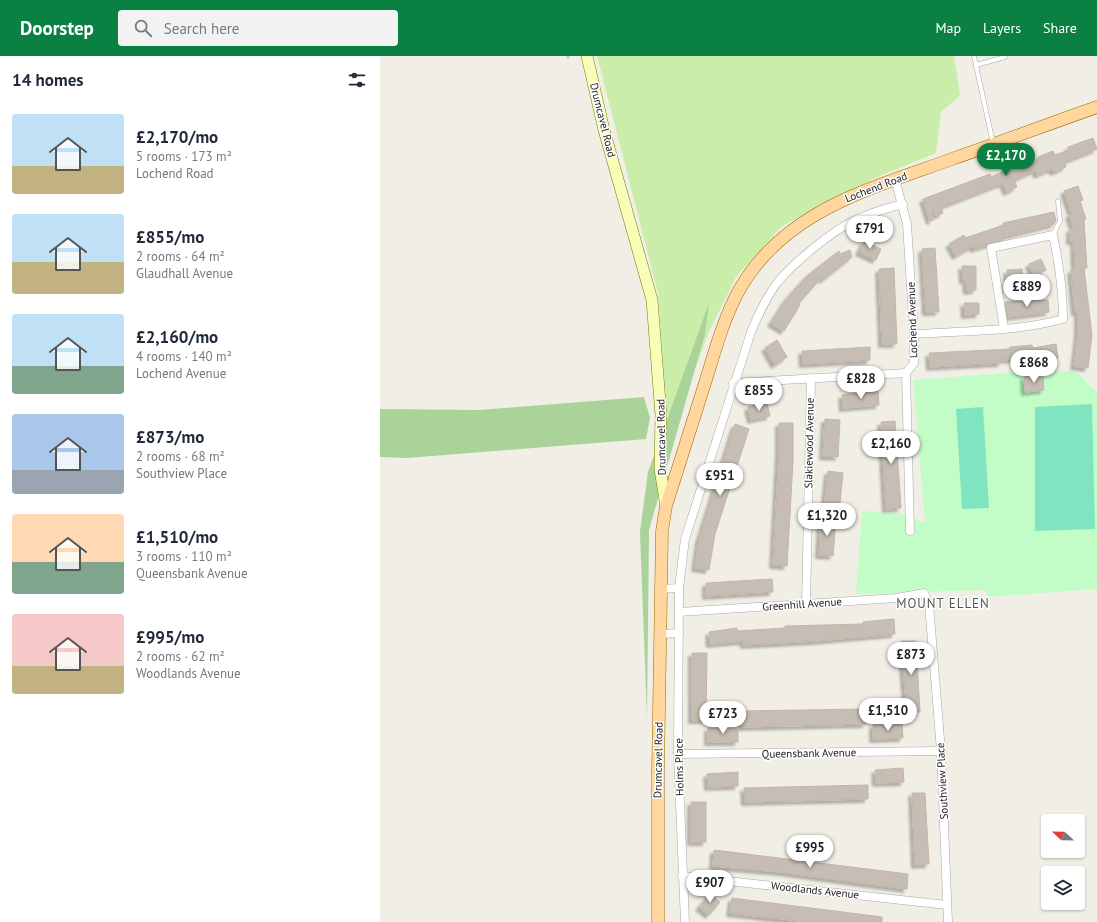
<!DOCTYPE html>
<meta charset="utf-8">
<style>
:root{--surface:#fff;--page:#f2f2f3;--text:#1f2937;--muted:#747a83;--accent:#0b8043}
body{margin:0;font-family:"PT Sans",sans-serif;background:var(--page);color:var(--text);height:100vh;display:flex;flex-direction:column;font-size:15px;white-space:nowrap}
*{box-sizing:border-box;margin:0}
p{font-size:13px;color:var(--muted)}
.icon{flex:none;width:22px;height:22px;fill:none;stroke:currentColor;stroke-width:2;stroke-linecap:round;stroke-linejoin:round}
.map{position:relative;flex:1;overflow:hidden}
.side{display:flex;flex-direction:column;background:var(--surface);width:380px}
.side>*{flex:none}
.needle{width:26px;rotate:292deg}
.tools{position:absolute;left:661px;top:758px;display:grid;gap:8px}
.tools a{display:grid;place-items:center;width:44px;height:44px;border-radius:4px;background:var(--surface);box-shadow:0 1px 3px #0004;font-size:20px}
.price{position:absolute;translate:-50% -34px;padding:0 9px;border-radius:14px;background:#fff;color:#222;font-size:13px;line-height:26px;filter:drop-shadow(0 1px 2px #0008)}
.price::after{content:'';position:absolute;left:50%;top:24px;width:12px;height:9px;margin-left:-6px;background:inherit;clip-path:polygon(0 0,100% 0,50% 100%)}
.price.current{background:var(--accent);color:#fff}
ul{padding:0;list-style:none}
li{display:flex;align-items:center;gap:12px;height:100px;padding:0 12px}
li span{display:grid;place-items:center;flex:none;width:112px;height:80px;border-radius:4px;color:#555}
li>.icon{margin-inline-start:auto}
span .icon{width:48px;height:48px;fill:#fffc;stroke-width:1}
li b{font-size:17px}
h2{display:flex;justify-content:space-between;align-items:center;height:48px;padding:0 12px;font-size:17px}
header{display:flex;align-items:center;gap:24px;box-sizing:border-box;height:56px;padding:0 20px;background:var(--accent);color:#fff}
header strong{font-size:19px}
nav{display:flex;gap:22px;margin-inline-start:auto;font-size:14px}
.search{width:280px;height:36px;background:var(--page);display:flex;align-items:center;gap:10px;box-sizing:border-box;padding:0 14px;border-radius:4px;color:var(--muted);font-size:15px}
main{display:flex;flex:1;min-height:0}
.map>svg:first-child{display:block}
</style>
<header>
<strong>Doorstep</strong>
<div class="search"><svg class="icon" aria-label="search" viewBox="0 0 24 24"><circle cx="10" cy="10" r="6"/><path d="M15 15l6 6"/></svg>Search here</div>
<nav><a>Map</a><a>Layers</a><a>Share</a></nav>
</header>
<main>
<section class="side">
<h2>14 homes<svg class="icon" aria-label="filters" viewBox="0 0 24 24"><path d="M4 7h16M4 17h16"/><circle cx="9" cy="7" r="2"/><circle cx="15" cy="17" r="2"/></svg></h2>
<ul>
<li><span style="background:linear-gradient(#bfe0f5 65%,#c2b280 0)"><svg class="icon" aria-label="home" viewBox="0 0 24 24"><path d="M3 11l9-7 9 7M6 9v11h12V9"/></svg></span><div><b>£2,170/mo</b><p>5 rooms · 173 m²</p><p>Lochend Road</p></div></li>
<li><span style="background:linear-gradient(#bfe0f5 60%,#c2b280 0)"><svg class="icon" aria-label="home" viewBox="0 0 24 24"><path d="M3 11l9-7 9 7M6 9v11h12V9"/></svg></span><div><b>£855/mo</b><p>2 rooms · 64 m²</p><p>Glaudhall Avenue</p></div></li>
<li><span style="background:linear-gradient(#bfe0f5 65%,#7fa58c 0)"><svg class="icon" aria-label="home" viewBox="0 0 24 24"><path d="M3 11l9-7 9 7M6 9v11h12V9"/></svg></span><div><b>£2,160/mo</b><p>4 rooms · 140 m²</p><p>Lochend Avenue</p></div></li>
<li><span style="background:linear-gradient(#a9c7e8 70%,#9aa5b1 0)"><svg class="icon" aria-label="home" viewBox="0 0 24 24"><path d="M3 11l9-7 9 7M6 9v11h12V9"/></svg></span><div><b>£873/mo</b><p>2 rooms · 68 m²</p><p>Southview Place</p></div></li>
<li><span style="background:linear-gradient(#ffd9b3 60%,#7fa58c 0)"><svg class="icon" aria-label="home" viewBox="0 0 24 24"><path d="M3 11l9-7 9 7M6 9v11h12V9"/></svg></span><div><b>£1,510/mo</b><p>3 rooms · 110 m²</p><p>Queensbank Avenue</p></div></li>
<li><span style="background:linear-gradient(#f6c9c9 65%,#c2b280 0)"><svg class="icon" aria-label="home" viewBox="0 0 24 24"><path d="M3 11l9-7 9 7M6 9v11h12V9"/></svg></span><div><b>£995/mo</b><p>2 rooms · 62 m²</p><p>Woodlands Avenue</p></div></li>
</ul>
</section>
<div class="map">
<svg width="717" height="866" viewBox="0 0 717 866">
<defs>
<filter id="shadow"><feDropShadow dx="-3.5" dy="3.5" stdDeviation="1" flood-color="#0004"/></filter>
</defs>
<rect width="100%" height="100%" fill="#f1eee6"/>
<!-- grass -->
<polygon fill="#caeeaa" points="217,0 574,0 580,40 561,56 556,97 493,123 402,170 356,221 328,278 312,321 291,360 287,357 278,237"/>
<!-- forest -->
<g fill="#a9d399">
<polygon points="329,247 325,278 269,474 267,662 260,476 268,416"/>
<polygon points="264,341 270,362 266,383 27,402 0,401 0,353 100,354"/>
</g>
<!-- park -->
<polygon fill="#c2fdc8" points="695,315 717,336 717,533 609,541 605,534 476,538 482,455 524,458 545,467 533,324 637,316"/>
<!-- pitch -->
<g fill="#80e4c0">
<polygon points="712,348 715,473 655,475 655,351"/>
<polygon points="603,351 609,452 582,453 576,353"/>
</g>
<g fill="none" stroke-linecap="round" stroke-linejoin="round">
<!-- stream -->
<polyline stroke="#a4d2e1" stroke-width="3" points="188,0 188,1"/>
</g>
<!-- building -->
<g fill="#c6beb5" stroke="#c4b5a8" filter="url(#shadow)">
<polygon points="713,82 717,93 684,106 686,111 674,116 671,113 657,119 656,114 634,124 637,131 627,136 623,127 561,151 563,157 556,160 552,153 553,164 550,165 543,143 610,118 611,121 642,107 643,110 659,104 658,101 673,95 675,99 689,94 688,91"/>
<polygon points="698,130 703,144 700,145 706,163 704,164 707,212 704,212 712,279 708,312 694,310 698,278 698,256 695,256 691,214 694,214 695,210 694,185 690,185 690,173 694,173 689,159 692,158 684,135"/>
<polygon points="674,156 676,165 674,168 622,181 623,184 594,193 593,190 576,200 569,188 584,179 585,182 624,169 623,167"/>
<polygon points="484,185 501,193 496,204 479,196"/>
<polygon points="555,192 559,256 546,256 542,193"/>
<polygon points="470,194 472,201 443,224 441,222 418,248 420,249 404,275 391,267 407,242 428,219 459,195 460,198"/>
<polygon points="661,203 666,214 654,220 649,208"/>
<polygon points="582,210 596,210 596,234 587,235 586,224 583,224"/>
<polygon points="514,212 517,288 502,288 499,213"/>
<polygon points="642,213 643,231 628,232 627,214"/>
<polygon points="668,244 669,256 628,261 625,246"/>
<polygon points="584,247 599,247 599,258 585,259"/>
<polygon points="397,284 407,301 395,309 385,292"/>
<polygon points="676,288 678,302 663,304 662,301 621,304 621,307 550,311 549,297 630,293 630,291 652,289 653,292"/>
<polygon points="490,291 490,304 423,308 422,295"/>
<polygon points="655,320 655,321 663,321 664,334 645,336 644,321"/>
<polygon points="498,335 499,349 463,352 462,339"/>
<polygon points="387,347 390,360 371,364 368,351"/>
<polygon points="445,363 460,364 458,401 443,400"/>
<polygon points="515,365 521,452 506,453 501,366"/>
<polygon points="399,367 413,367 413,406 407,510 393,509 399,397"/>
<polygon points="355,368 369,373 335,478 329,514 315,512 319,484"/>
<polygon points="448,415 463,417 460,447 445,446"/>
<polygon points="441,463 456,464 453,500 439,499"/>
<polygon points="392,523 393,536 326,540 326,527"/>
<polygon points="514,563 515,578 436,585 364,589 364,585 330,588 329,576 357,572 357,575 405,572 405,570 483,568 483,566"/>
<polygon points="521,585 536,585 540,656 527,657"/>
<polygon points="312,597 327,597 326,664 312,664"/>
<polygon points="485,653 486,668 362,671 362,655"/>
<polygon points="522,668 523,682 493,683 493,669"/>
<rect x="328" y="672" width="30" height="14"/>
<polygon points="523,712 524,726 496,727 495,714"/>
<polygon points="358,716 358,730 328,731 327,718"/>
<polygon points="488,729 488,743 365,746 364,732"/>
<polygon points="532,737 545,737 549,808 535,809"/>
<rect x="311" y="746" width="15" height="40"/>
<polygon points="334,794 528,818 527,833 402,816 333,810"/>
<polygon points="330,838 340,846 329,859 319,851"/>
<polygon points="352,842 502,861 502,866 429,866 350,857"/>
</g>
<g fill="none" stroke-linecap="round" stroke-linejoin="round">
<defs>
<g id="lane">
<polyline points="594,0 613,87"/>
<polyline points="596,9 625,1"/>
<polyline points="673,179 680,165 678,145"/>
</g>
<g id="street">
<polyline points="515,123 527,168 534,278 534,307 526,317 530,475"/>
<path d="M534 278C583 275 635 276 683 263 683 235 679 207 673 179L611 192 624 272"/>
<polyline points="353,327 526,317"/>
<polyline points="280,533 299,532"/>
<polyline points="426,548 431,322"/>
<polyline points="299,556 517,542 544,537 549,548 561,695 568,866"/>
<polyline points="280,578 299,577"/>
<polyline points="298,698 561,695"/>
<polyline points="302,820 567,849"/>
<path d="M305 866 298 698 299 532 305 483 371 276C378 259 386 242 397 227 413 207 450 177 473 165 489 158 506 152 523 148"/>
</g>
<polyline id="secondary" points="207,0 224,74 272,244 281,359 280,413 286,450"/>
<path id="primary" d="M278 866V714L282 475 286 450C299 409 312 368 325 327 334 298 342 268 356 240 400 155 490 133 572 103 621 86 669 68 717 51"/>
</defs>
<!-- lane casing -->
<use href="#lane" stroke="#a7a7a7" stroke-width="5"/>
<!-- street casing -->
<use href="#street" stroke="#a7a7a7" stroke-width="9"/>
<!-- secondary casing -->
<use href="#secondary" stroke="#6e7f00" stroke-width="12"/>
<!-- primary casing -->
<use href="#primary" stroke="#9d6c00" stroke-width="13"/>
<!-- lane -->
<use href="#lane" stroke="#fff" stroke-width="4"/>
<!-- street -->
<use href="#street" stroke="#fff" stroke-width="8"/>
<!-- secondary -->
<use href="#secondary" stroke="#f8fdb8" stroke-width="11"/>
<!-- primary -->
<use href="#primary" stroke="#ffd79e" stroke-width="12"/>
</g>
<g text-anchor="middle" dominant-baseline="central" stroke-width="3" stroke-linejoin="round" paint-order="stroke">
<!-- street labels -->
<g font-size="11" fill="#202020" stroke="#fff">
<text transform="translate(223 64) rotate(76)">Drumcavel Road</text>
<text transform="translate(496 131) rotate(-21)">Lochend Road</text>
<text transform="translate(532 264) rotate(-92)">Lochend Avenue</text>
<text transform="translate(281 381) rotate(-91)">Drumcavel Road</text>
<text transform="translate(429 387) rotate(-89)">Slakiewood Avenue</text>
<text transform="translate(422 548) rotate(-4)">Greenhill Avenue</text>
<text transform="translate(429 697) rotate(-1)">Queensbank Avenue</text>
<text transform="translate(278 704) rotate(-89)">Drumcavel Road</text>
<text transform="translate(299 711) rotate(-91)">Holms Place</text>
<text transform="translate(562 725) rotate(-93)">Southview Place</text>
<text transform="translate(435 834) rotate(6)">Woodlands Avenue</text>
</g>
<!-- quarter labels -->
<g font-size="13" letter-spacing="1" fill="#535353" stroke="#fff">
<text x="563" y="547">MOUNT ELLEN</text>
</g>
</g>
</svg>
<div class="tools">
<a><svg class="needle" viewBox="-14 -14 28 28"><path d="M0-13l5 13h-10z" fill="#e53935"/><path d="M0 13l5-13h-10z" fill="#747a83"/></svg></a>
<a><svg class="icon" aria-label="layers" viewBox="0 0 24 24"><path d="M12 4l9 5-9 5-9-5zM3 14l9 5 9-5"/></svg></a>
</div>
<b class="price current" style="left:626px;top:121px">£2,170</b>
<b class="price" style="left:490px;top:194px">£791</b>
<b class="price" style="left:647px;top:252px">£889</b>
<b class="price" style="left:654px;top:328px">£868</b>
<b class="price" style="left:481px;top:344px">£828</b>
<b class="price" style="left:379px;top:356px">£855</b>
<b class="price" style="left:511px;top:409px">£2,160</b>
<b class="price" style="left:340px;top:441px">£951</b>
<b class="price" style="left:447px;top:481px">£1,320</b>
<b class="price" style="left:531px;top:620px">£873</b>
<b class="price" style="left:508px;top:676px">£1,510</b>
<b class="price" style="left:343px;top:679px">£723</b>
<b class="price" style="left:430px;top:813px">£995</b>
<b class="price" style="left:330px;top:848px">£907</b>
</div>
</main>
